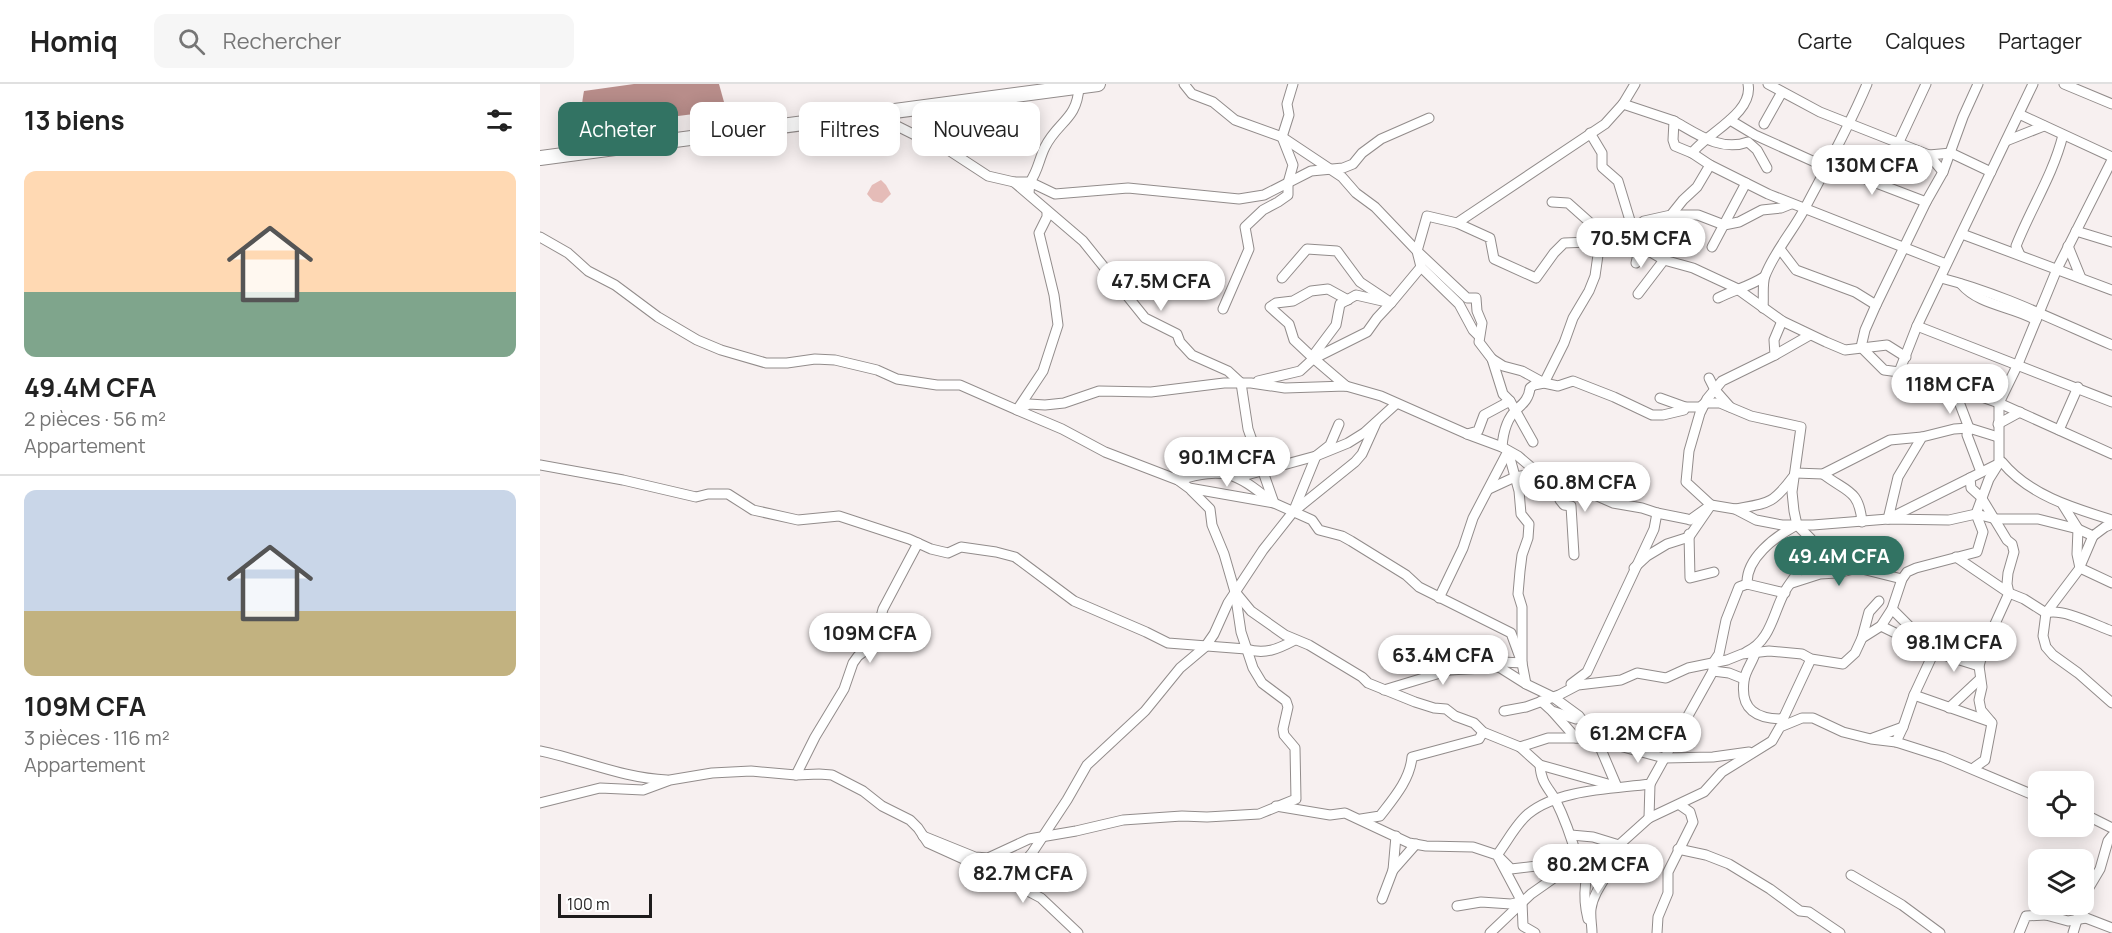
<!DOCTYPE html>
<html lang="fr">
<meta charset="utf-8">
<style>
:root{--surface:#fff;--page:#f6f6f6;--text:#222;--muted:#767676;--line:#e0e0e0;--accent:#327363}
body{margin:0;font-family:Manrope,sans-serif;background:var(--page);color:var(--text);height:100vh;display:flex;flex-direction:column;font-size:22px;white-space:nowrap}
*{box-sizing:border-box;margin:0}
p{font-size:20px;color:var(--muted)}
.icon{flex:none;width:33px;height:33px;fill:none;stroke:currentColor;stroke-width:2;stroke-linecap:round;stroke-linejoin:round}
.map{position:relative;flex:1;overflow:hidden}
.side{display:flex;flex-direction:column;background:var(--surface);width:540px}
.side>*{flex:none}
.banner{position:absolute;left:18px;top:18px;width:570px;height:54px;display:flex;gap:12px}
.fabs{position:absolute;left:1488px;top:687px;display:grid;gap:12px}
.fabs a{display:grid;place-items:center;width:66px;height:66px;border-radius:12px;background:var(--surface);box-shadow:0 3px 15px #0003;font-size:30px}
.scale{position:absolute;left:18px;bottom:15px;width:94px;box-sizing:border-box;padding-left:6px;border:3px solid #1e1c1c;border-top:0;font-size:16px;line-height:21px;white-space:nowrap;color:#1e1c1c;-webkit-text-stroke:4px #fff;paint-order:stroke}
.price{position:absolute;translate:-50% -51px;padding:0 14px;border-radius:21px;background:#fff;color:#222;font-size:20px;line-height:39px;filter:drop-shadow(0 2px 3px #0008)}
.price::after{content:'';position:absolute;left:50%;top:36px;width:18px;height:14px;margin-left:-9px;background:inherit;clip-path:polygon(0 0,100% 0,50% 100%)}
.price.current{background:var(--accent);color:#fff}
ul{padding:0;list-style:none}
li{display:grid;align-content:center;gap:12px;height:318px;padding:0 24px}
li+li{border-top:2px solid var(--line)}
li span{display:grid;place-items:center;height:186px;border-radius:12px;color:#555}
li>.icon{margin-inline-start:auto}
span .icon{width:108px;height:108px;fill:#fffc;stroke-width:1}
li b{font-size:26px}
h2{display:flex;justify-content:space-between;align-items:center;height:72px;padding:0 24px;font-size:26px}
.chip{padding:0 21px;border-radius:12px;background:var(--surface);box-shadow:0 3px 15px #0003;font-size:21px;line-height:54px}
.chip.current{background:var(--accent);color:#fff}
header{display:flex;align-items:center;gap:36px;box-sizing:border-box;height:84px;padding:0 30px;background:var(--surface);border-bottom:2px solid var(--line)}
header strong{font-size:28px}
nav{display:flex;gap:33px;margin-inline-start:auto;font-size:21px}
.search{width:420px;height:54px;background:var(--page);display:flex;align-items:center;gap:15px;box-sizing:border-box;padding:0 21px;border-radius:12px;color:var(--muted);font-size:22px}
main{display:flex;flex:1;min-height:0}
.map>svg:first-child{display:block}
</style>
<header>
<strong>Homiq</strong>
<div class="search"><svg class="icon" aria-label="search" viewBox="0 0 24 24"><circle cx="10" cy="10" r="6"/><path d="M15 15l6 6"/></svg>Rechercher</div>
<nav><a>Carte</a><a>Calques</a><a>Partager</a></nav>
</header>
<main>
<section class="side">
<h2>13 biens<svg class="icon" aria-label="filters" viewBox="0 0 24 24"><path d="M4 7h16M4 17h16"/><circle cx="9" cy="7" r="2"/><circle cx="15" cy="17" r="2"/></svg></h2>
<ul>
<li><span style="background:linear-gradient(#ffd9b3 65%,#7fa58c 0)"><svg class="icon" aria-label="home" viewBox="0 0 24 24"><path d="M3 11l9-7 9 7M6 9v11h12V9"/></svg></span><div><b>49.4M CFA</b><p>2 pièces · 56 m²</p><p>Appartement</p></div></li>
<li><span style="background:linear-gradient(#c9d6e8 65%,#c2b280 0)"><svg class="icon" aria-label="home" viewBox="0 0 24 24"><path d="M3 11l9-7 9 7M6 9v11h12V9"/></svg></span><div><b>109M CFA</b><p>3 pièces · 116 m²</p><p>Appartement</p></div></li>
</ul>
</section>
<div class="map">
<svg width="1572" height="849" viewBox="0 0 1572 849">
<rect width="100%" height="100%" fill="#f7f0f0"/>
<!-- green -->
<polygon fill="#e5bcb8" points="341,96 346,101 351,110 342,119 333,117 327,110 332,101"/>
<!-- water -->
<path fill="#b88d8a" d="M94 0H179L184 18 177 27 53 43C40 31 41 24 44 7Z"/>
<g fill="none" stroke-linecap="round" stroke-linejoin="round">
<defs>
<g id="minor">
<polyline points="644,0 652,10 673,18 695,36 742,53 802,93 816,109 835,123 877,167 927,214 936,214 937,227 942,239 939,258 952,275 963,310 970,317 993,358"/>
<polyline points="1228,0 1280,28 1389,71 1403,88"/>
<polyline points="1524,0 1572,20"/>
<polyline points="1083,20 1134,37 1133,56 1135,62 1152,69 1170,81 1228,110 1406,180"/>
<polyline points="1479,30 1572,73"/>
<path d="M335 31 383 55 396 58 448 92 474 98H490C498 87 499 75 505 63 518 37 537 36 539 3"/>
<polyline points="1190,36 1215,51 1277,79 1284,79 1386,118"/>
<path d="M1134 37C1157 50 1181 68 1208 58L1217 66 1227 84"/>
<polyline points="1224,40 1242,8"/>
<polyline points="1050,49 1062,69 1062,83 1078,97 1099,166 1096,179"/>
<polyline points="1466,57 1504,42"/>
<polyline points="1358,60 1386,0"/>
<path d="M1152 69C1167 49 1214 29 1208 0"/>
<polyline points="1389,71 1411,69 1451,88"/>
<polyline points="474,98 543,157 605,234 637,250 640,258 652,271 688,287 701,299 708,345 734,419"/>
<polyline points="489,109 490,98 515,110 588,104 699,115 724,111 771,87 803,84 813,80 822,69 841,55 889,34"/>
<polyline points="507,127 507,133 499,149 514,211 518,241 503,287 477,326 522,345 565,368 638,396 649,404 734,419 772,436 779,446 802,452 811,457 866,491 879,503 971,549 982,579 963,578 959,583 986,600 1013,613 1039,632 1057,656 1077,703"/>
<polyline points="1131,131 1158,131 1184,141 1199,138 1222,126 1241,124 1251,120"/>
<polyline points="917,139 950,154 954,175 996,194 1014,169 1024,159 1075,157 1097,160 1124,176 1153,184 1196,204 1242,237 1286,258 1305,266 1347,261 1366,273"/>
<polyline points="1536,147 1572,158"/>
<polyline points="1422,150 1572,206"/>
<polyline points="0,153 28,169 48,187 75,201 118,233 157,256 181,266 226,279 247,279 275,275 295,276 337,286 357,295 397,301 420,301 477,326 489,320 505,321 524,319 559,307 611,308 684,299 711,299 745,304 806,302 841,312 927,350 962,363 978,372 998,389 1015,398 1025,398 1073,419 1102,424 1117,429 1147,435 1150,436 1171,421 1195,425 1216,436 1242,441 1273,441 1348,435 1409,436 1436,430 1456,435 1498,435 1538,445 1553,452 1565,443 1572,440"/>
<polyline points="1076,157 1104,137 1131,131 1143,116 1157,103 1170,81"/>
<polyline points="1528,162 1541,194"/>
<polyline points="1172,163 1206,99"/>
<polyline points="1240,165 1256,186 1315,208 1336,221"/>
<path d="M1480 171 1476 162C1491 124 1513 91 1523 51"/>
<polyline points="881,183 919,220 933,246 938,251"/>
<polyline points="742,194 767,165 797,167 820,198 847,216"/>
<path d="M1401 194C1460 209 1516 237 1572 261"/>
<path d="M1421 200C1440 222 1472 222 1496 236"/>
<polyline points="1098,210 1124,176"/>
<path d="M1178 214C1194 206 1208 203 1224 193"/>
<path d="M1223 224C1224 214 1222 200 1225 192 1234 168 1253 147 1265 124 1286 84 1309 43 1327 0"/>
<polyline points="683,225 709,165 705,143 723,126 738,118 748,111 748,99 753,81 742,53 749,31 747,20 753,0"/>
<polyline points="1377,242 1572,318"/>
<polyline points="1235,271 1270,251"/>
<polyline points="772,273 754,256 749,240 730,223 736,219 753,217 771,207 788,205 808,216"/>
<polyline points="952,275 963,282 982,287 1004,299 1024,259 1033,234 1049,207 1055,192 1058,171 1066,157 1065,152 1028,119 1012,118"/>
<polyline points="1359,288 1344,286 1321,263 1325,246 1336,221 1386,118 1403,88 1423,33 1438,0"/>
<polyline points="1169,294 1175,306 1190,323"/>
<polyline points="718,297 760,287 773,275 827,248 837,234 851,219"/>
<polyline points="806,302 772,273 796,241 800,220 816,211 851,219 881,183 877,167 887,132 917,139 1065,40 1083,20 1095,0"/>
<polyline points="1416,310 1422,306 1459,319 1572,370"/>
<path d="M1120 314 1145 323H1160L1165 319H1180L1211 332 1261 343 1252 408 1254 427 1257 441 1271 455 1273 470C1263 482 1253 494 1245 507 1233 529 1231 557 1206 568"/>
<polyline points="1458,340 1480,328"/>
<polyline points="1519,346 1538,303"/>
<polyline points="927,350 938,347 944,331 970,317"/>
<path d="M1458 353 1429 344 1414 345 1382 353 1358 393 1348 435 1462 378C1489 411 1533 424 1572 436"/>
<path d="M962 363C963 350 967 334 977 325 984 319 989 314 990 304L994 301 1004 299 1018 302 1033 297 1074 313 1112 331H1123L1144 326 1145 323"/>
<polyline points="968,367 979,407 981,430 989,440 988,454 982,471 980,487 978,510 982,523 982,579 986,600"/>
<path d="M0 381 83 396 156 413 168 410H188L213 426 258 436 299 432 369 455 391 465 408 469 421 463 456 468 475 473 534 517 606 548 628 559 706 565C725 571 738 565 755 556"/>
<polyline points="1441,388 1427,351 1429,344 1416,310 1359,288 1377,242 1493,0"/>
<polyline points="1255,389 1283,390 1350,356 1382,353"/>
<path d="M1283 390C1306 408 1319 405 1322 438"/>
<polyline points="699,393 776,372 808,359 824,349 856,320"/>
<polyline points="1430,394 1431,404 1441,413 1467,456 1472,460 1474,468 1468,489 1467,500 1469,509 1444,564 1439,582 1442,603 1439,616 1441,626 1452,639 1445,676 1435,683"/>
<path d="M638 396C685 383 695 388 732 418"/>
<polyline points="1015,398 1020,416 1024,421 1031,422 1034,471"/>
<polyline points="949,405 975,393 998,389"/>
<polyline points="1523,421 1538,445 1537,470 1540,484 1572,499"/>
<path d="M1195 425C1228 419 1232 421 1253 393"/>
<polyline points="754,426 776,372 790,361 799,340"/>
<polyline points="1149,450 1150,494 1174,488"/>
<polyline points="1274,462 1277,468 1297,489 1318,484 1362,495"/>
<path d="M1416 473 1469 509 1484 515 1506 529C1523 524 1555 541 1572 547"/>
<polyline points="1541,480 1553,452"/>
<polyline points="1094,484 1107,472 1127,460 1149,453 1171,421 1146,398 1149,367 1160,329 1167,315 1182,297 1235,271 1234,256 1242,237"/>
<polyline points="1540,484 1506,529 1503,552 1506,563 1513,571 1538,589 1572,619"/>
<polyline points="1252,499 1280,490 1297,489"/>
<path d="M1207 500C1206 474 1235 453 1255 442"/>
<polyline points="697,510 711,527 745,551 769,561 822,593 828,599 875,618 894,624 906,625 915,632 934,639 943,648 980,663 1000,681 1075,702"/>
<polyline points="899,514 923,464 933,434 968,367"/>
<polyline points="1352,525 1375,548 1381,561"/>
<polyline points="1341,542 1394,568 1439,582"/>
<polyline points="1322,554 1329,528 1339,517"/>
<path d="M1216 566C1214 577 1205 586 1204 597 1200 626 1217 635 1243 635L1271 575"/>
<polyline points="1173,587 1189,589 1204,595"/>
<polyline points="1031,600 1047,588 1114,445 1117,429"/>
<polyline points="844,606 910,586 959,583"/>
<polyline points="1374,611 1451,638"/>
<polyline points="1001,617 1012,627 1036,635"/>
<polyline points="1409,624 1440,595"/>
<polyline points="964,627 986,623 1019,611 1038,601 1081,596 1097,589 1126,594 1148,584 1187,576 1202,570 1229,567 1262,570 1271,575 1303,580 1315,569 1322,554 1341,542 1352,525 1362,495 1367,488 1376,484 1437,468 1443,448 1436,430 1449,395 1459,379 1459,319 1478,280 1517,185 1572,76"/>
<polyline points="1013,628 1036,654"/>
<polyline points="1333,654 1363,643"/>
<polyline points="1356,658 1363,643 1374,611 1394,568"/>
<polyline points="980,663 1008,654 1036,654 1057,656 1124,674 1173,673 1209,668"/>
<path d="M0 667C44 676 82 694 127 696"/>
<path d="M1000 681C1001 698 1007 702 1015 715 1025 735 1032 755 1038 777L971 785 957 771C967 758 976 740 988 730 1018 705 1073 705 1110 700L1173 587V579L1179 570 1186 536 1199 503 1207 500 1245 509"/>
<polyline points="256,691 275,653 304,605 313,579 318,572 334,560 343,525 378,459"/>
<polyline points="0,719 60,704 103,706 130,696 172,689 211,687 256,691 279,690 292,691 323,707 342,722 370,736 378,744 388,759 452,788 501,814 538,849"/>
<polyline points="736,722 790,731 805,729 869,759 886,762 933,763 957,771 982,818 983,842 995,849"/>
<polyline points="1544,730 1572,744"/>
<polyline points="1109,734 1110,700"/>
<path d="M821 735 840 732C853 715 870 696 872 673L939 655 943 648"/>
<path d="M1031 751 1053 753 1079 761C1078 783 1054 802 1051 825 1050 832 1052 842 1052 849"/>
<polyline points="383,752 435,773 448,774 489,755 536,747 583,736 642,732 667,733 719,730 756,715 755,664 744,651 743,645 748,623 746,617 722,599 713,584 701,548 695,508 684,470 672,441 670,425 651,406"/>
<polyline points="1138,765 1166,771 1189,780 1230,805 1260,827 1269,828 1300,849"/>
<polyline points="853,786 856,752"/>
<polyline points="452,788 464,790 477,787 492,769 527,716 547,681 605,627 640,584 665,563 674,550 688,519 723,466 753,428 815,378 822,370 836,339"/>
<polyline points="1311,791 1362,821 1400,849"/>
<polyline points="1544,812 1560,785 1568,757 1572,752"/>
<polyline points="842,815 853,786 876,760"/>
<polyline points="917,822 941,818 971,820 980,818"/>
<polyline points="1539,828 1546,834 1572,844"/>
<polyline points="1506,831 1528,837 1546,834"/>
<path d="M1048 835C1042 812 1045 789 1056 768"/>
<polyline points="950,849 991,810 1038,777 1079,761 1109,734 1164,708 1182,688 1232,657 1240,643 1262,634 1273,634 1303,648 1331,655 1356,658 1403,673 1498,713"/>
<polyline points="1117,849 1118,833 1128,809 1128,788 1153,738 1150,728 1140,721"/>
<polyline points="1479,849 1486,832 1506,831 1525,820"/>
<polyline points="1533,849 1542,820"/>
</g>
<polyline id="highway" points="0,74 558,0"/>
</defs>
<!-- minor casing -->
<use href="#minor" stroke="#928c8b" stroke-width="11"/>
<!-- highway casing -->
<use href="#highway" stroke="#928c8b" stroke-width="16"/>
<!-- minor -->
<use href="#minor" stroke="#fff" stroke-width="9"/>
<!-- highway -->
<use href="#highway" stroke="#fff" stroke-width="14"/>
</g>
</svg>
<div class="fabs">
<a><svg class="icon" aria-label="locate" viewBox="0 0 24 24"><circle cx="12" cy="12" r="6"/><path d="M12 2v4M12 18v4M2 12h4M18 12h4"/></svg></a>
<a><svg class="icon" aria-label="layers" viewBox="0 0 24 24"><path d="M12 4l9 5-9 5-9-5zM3 14l9 5 9-5"/></svg></a>
</div>
<div class="scale">100 m</div>
<b class="price" style="left:1332px;top:112px">130M CFA</b>
<b class="price" style="left:1101px;top:185px">70.5M CFA</b>
<b class="price" style="left:621px;top:228px">47.5M CFA</b>
<b class="price" style="left:1410px;top:331px">118M CFA</b>
<b class="price" style="left:687px;top:404px">90.1M CFA</b>
<b class="price" style="left:1045px;top:429px">60.8M CFA</b>
<b class="price current" style="left:1299px;top:503px">49.4M CFA</b>
<b class="price" style="left:330px;top:580px">109M CFA</b>
<b class="price" style="left:1414px;top:589px">98.1M CFA</b>
<b class="price" style="left:903px;top:602px">63.4M CFA</b>
<b class="price" style="left:1098px;top:680px">61.2M CFA</b>
<b class="price" style="left:1058px;top:811px">80.2M CFA</b>
<b class="price" style="left:483px;top:820px">82.7M CFA</b>
<div class="banner">
<a class="chip current">Acheter</a>
<a class="chip">Louer</a>
<a class="chip">Filtres</a>
<a class="chip">Nouveau</a>
</div>
</div>
</main>
